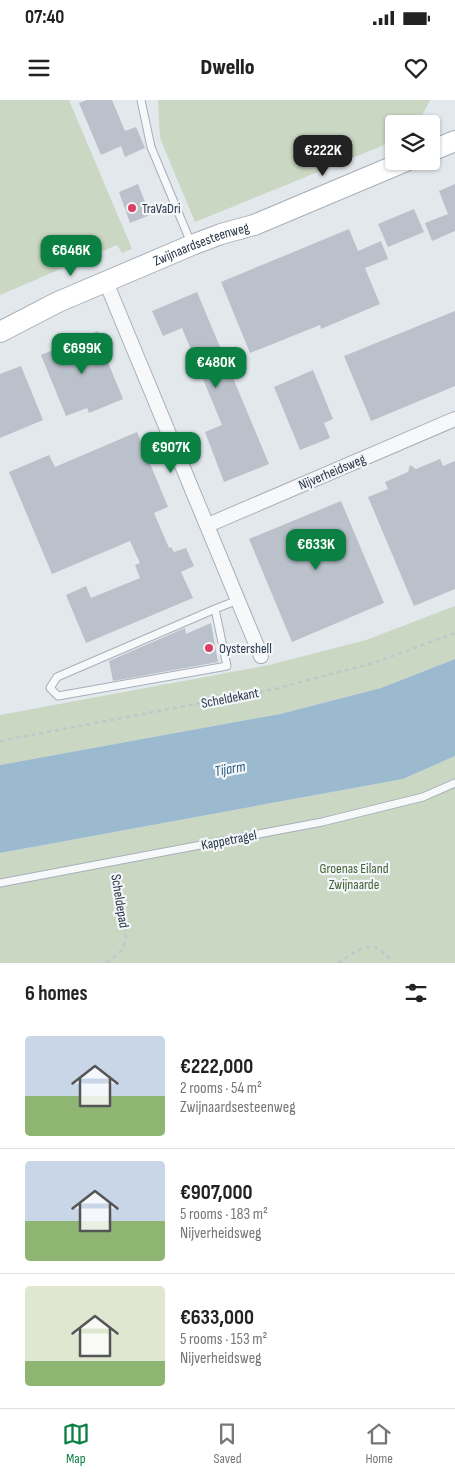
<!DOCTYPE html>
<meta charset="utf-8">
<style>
:root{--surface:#fff;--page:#f6f6f6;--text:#222;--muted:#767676;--line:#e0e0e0;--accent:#0b8043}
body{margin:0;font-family:"Sofia Sans Condensed",sans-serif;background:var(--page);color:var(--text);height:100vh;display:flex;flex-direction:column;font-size:19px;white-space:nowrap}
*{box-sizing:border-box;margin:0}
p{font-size:16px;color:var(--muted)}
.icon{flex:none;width:28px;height:28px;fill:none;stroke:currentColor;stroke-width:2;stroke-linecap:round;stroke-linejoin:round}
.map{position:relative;height:863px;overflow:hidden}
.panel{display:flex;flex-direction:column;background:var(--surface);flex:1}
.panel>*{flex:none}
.tools{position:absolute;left:385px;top:15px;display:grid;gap:10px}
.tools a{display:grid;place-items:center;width:55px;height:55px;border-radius:5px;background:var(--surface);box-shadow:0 1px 4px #0004;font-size:25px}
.price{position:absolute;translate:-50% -42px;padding:0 11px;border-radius:10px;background:var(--accent);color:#fff;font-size:16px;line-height:32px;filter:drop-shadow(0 1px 2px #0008)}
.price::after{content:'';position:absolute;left:50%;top:30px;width:15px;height:11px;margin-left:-8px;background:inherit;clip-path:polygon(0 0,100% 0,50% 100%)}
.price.current{background:#222;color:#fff}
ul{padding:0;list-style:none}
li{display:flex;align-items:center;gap:15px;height:125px;padding:0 25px}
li+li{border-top:1px solid var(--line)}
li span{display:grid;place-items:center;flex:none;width:140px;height:100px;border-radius:5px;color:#555}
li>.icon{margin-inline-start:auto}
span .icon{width:60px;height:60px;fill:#fffc;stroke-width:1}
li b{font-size:21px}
h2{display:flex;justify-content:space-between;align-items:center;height:60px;padding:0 25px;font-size:21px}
.status{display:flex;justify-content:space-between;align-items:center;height:35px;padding:0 25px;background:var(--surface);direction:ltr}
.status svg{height:14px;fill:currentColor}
header{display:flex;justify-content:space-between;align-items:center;height:65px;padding:0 25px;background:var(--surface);font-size:22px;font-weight:800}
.menu{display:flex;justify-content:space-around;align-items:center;height:70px;border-top:1px solid var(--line);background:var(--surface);font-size:14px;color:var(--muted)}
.menu a{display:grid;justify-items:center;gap:2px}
.menu .current{color:var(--accent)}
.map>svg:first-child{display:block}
</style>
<div class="status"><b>07:40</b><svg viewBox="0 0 49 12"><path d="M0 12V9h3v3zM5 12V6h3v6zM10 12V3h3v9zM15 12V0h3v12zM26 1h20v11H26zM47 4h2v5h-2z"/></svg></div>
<header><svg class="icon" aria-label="menu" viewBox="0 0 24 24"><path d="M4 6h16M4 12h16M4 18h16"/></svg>Dwello<svg class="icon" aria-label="heart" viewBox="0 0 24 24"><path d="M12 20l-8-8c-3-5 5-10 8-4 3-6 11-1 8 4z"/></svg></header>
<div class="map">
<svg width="455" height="863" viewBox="0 0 455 863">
<rect width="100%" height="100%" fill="#e3e8ed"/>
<!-- green -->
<g fill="#cad7c3">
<polygon points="0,0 69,0 132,149 122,153 117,145 0,195"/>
<polygon points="158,0 430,0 418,24 394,24 394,41 195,122 160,38"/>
<polygon points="455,506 455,559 381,588 280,614 0,665 0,615 269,565 366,540"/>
<polygon points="455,656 455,863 0,863 0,753 403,679"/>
</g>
<!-- water -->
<polygon fill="#9bbad0" points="455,559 455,656 403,679 0,753 0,665 280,614 381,588"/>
<!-- building -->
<g fill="#bac1cb">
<polygon points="87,0 112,0 125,31 136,27 145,48 125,57 121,46 101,55 79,3"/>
<polygon points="138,84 150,115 130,123 119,92"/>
<polygon points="455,84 455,131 432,141 425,123 448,114 439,91"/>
<polygon points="414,109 424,132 388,147 378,124"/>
<polygon points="349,129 358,151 381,141 388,159 365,168 380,204 321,229 320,225 250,253 221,182"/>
<polygon points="197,192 269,364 224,382 205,332 222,325 182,228 163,236 152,211"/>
<polygon points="455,211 455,286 371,321 344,256"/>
<polygon points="98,231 101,241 105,242 107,254 105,255 123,299 89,313 87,308 66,316 41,255"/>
<polygon points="21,266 43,320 0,338 0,274"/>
<polygon points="313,270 333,319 324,323 330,338 300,350 274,287"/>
<polygon points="137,332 168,407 154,413 169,448 171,447 174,452 186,448 194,466 181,472 193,498 86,543 66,495 86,486 91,498 140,478 135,465 140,463 130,441 52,474 9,372 49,355 55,367"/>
<polygon points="440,359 443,366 455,361 455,489 414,506 368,397 388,389 385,382 408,372 410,365 416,369"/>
<polygon points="341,401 384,503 292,542 249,439"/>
<polygon points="211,523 218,562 113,581 109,561 185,528 186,534"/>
</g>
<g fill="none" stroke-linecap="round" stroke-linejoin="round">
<defs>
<g id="lane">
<polyline points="141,0 151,47 191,143"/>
<polyline points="215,509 227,566 58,596 50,588 57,577 215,509 238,500"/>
<polyline points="0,783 322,722 423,697 455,683"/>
</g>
<g id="street">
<polyline points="106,182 261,556"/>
<polyline points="208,425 455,319"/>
</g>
<g id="secondary">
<polyline points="431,51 455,41"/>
<path id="s1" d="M0 232 58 202 192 145 221 134 254 125 406 61"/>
</g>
</defs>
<!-- lane casing -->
<use href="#lane" stroke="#a7afb8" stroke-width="9"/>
<!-- street casing -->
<use href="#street" stroke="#a7afb8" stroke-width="16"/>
<!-- secondary casing -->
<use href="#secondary" stroke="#a7afb8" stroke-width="22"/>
<!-- path -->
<g stroke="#c1c6cb" stroke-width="2.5" stroke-dasharray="4 4" stroke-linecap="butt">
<polyline points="0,641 275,589 373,563 455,533"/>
<polyline points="107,863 123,849 126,838 115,770"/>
<path d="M338 863C362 848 372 836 393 863"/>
</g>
<!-- lane -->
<use href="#lane" stroke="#f7f8fa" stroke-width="7"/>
<!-- street -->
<use href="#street" stroke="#f7f8fa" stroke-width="14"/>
<!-- secondary -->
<use href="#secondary" stroke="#fff" stroke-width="20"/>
</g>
<!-- markers -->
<g fill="#dc3e65" stroke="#f3f6f9" stroke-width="2">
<circle cx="132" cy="108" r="5"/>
<circle cx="209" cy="548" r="5"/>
</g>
<g text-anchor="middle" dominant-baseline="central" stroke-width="4.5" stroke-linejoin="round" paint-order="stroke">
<!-- poi labels -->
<g font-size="14" fill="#293747" stroke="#f3f6f9" text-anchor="start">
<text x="142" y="108">TraVaDri</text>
<text x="219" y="548">Oystershell</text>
</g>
<!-- street labels -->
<g font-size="14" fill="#293747" stroke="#f3f6f9">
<text stroke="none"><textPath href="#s1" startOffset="220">Zwijnaardsesteenweg</textPath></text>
<text transform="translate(332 372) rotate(-23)">Nijverheidsweg</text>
<text transform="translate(230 598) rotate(-11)">Scheldekant</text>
<text transform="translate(229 740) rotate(-11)">Kappetragel</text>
<text transform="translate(120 801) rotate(81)">Scheldepad</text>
</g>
<!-- park labels -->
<g font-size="14" fill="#426435" stroke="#f3f6f9">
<text x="354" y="768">Groenas Eiland<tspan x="354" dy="16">Zwijnaarde</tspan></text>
</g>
<!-- water labels -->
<g font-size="15" font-style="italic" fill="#2e5b7f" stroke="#f3f6f9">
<text transform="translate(230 669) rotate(-10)">Tijarm</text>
</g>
</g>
</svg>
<div class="tools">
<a><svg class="icon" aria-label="layers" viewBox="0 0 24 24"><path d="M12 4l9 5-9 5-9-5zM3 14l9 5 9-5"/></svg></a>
</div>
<b class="price current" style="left:323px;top:77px">€222K</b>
<b class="price" style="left:71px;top:177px">€646K</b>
<b class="price" style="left:82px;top:275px">€699K</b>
<b class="price" style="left:216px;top:289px">€480K</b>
<b class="price" style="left:171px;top:374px">€907K</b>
<b class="price" style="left:316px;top:471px">€633K</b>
</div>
<section class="panel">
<h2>6 homes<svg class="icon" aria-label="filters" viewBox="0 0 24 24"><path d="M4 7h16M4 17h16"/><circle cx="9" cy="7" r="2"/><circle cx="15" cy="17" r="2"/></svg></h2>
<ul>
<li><span style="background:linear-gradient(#c9d6e8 60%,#8fb573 0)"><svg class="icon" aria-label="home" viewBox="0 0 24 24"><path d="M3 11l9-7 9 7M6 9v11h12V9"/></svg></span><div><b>€222,000</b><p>2 rooms · 54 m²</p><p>Zwijnaardsesteenweg</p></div></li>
<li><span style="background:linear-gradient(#c9d6e8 60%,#8fb573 0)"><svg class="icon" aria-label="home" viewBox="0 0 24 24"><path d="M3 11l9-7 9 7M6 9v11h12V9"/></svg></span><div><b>€907,000</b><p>5 rooms · 183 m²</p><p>Nijverheidsweg</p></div></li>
<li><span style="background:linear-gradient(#dfe7d0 75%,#8fb573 0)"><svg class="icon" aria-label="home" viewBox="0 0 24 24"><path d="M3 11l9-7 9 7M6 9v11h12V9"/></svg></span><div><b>€633,000</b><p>5 rooms · 153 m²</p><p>Nijverheidsweg</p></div></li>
</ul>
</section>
<nav class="menu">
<a class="current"><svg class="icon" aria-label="map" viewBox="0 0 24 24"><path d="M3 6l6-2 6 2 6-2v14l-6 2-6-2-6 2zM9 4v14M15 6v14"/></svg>Map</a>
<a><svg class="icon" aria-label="saved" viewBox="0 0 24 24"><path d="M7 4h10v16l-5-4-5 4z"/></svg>Saved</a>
<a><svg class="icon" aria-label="home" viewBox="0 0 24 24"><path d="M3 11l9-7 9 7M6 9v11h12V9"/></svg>Home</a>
</nav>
